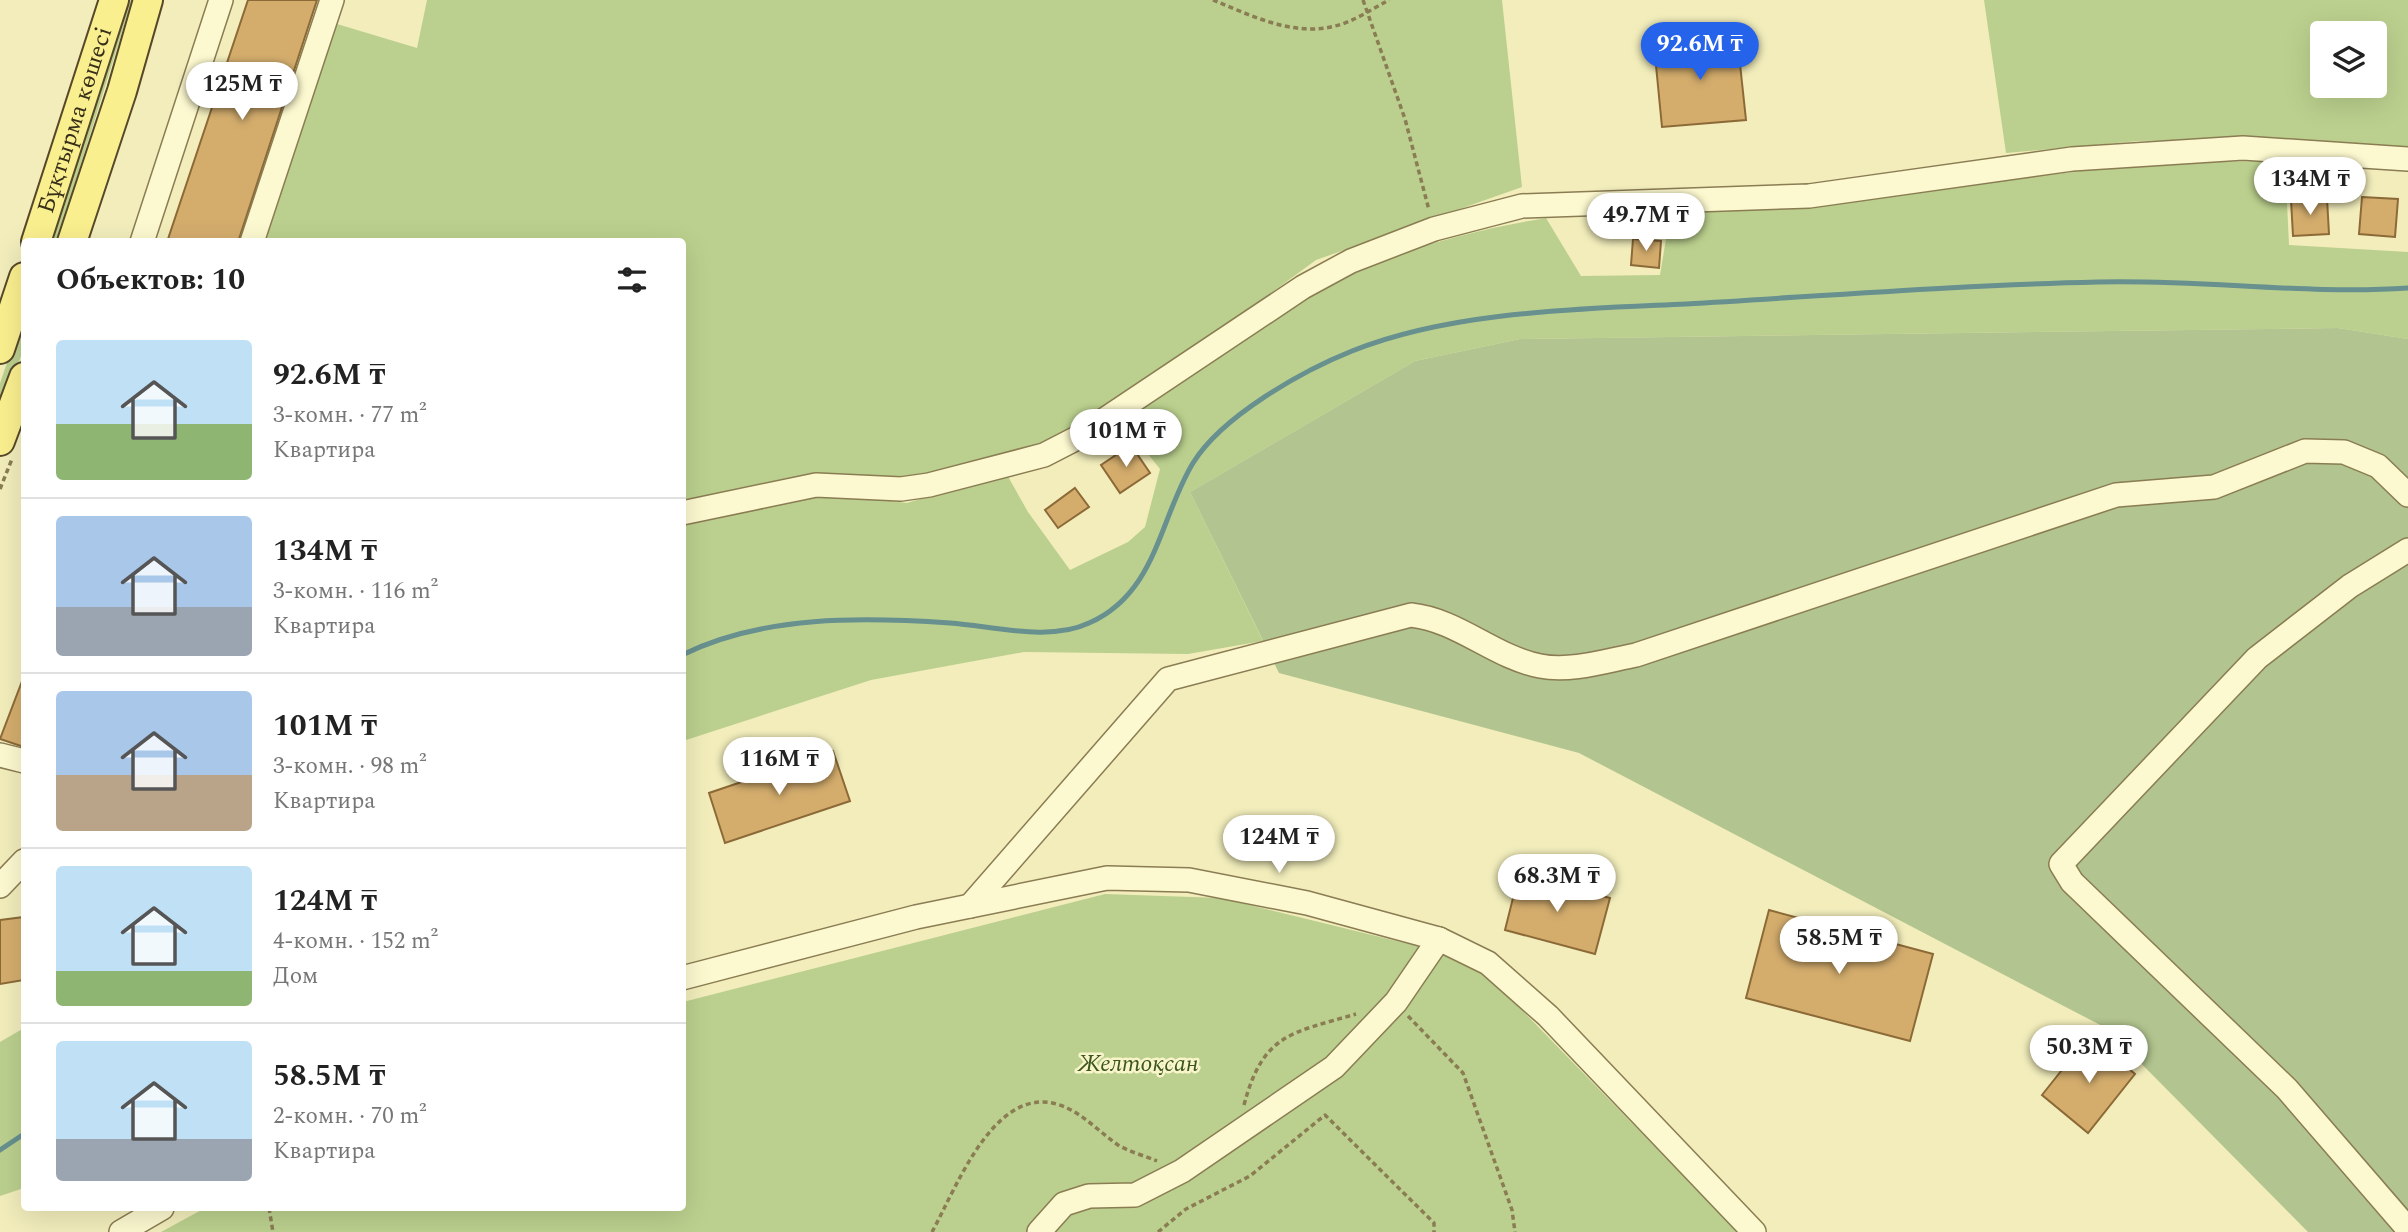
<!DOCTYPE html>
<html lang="ru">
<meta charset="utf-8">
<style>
:root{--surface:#fff;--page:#f6f6f6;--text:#222;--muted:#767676;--line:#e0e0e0;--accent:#2563eb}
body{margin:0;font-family:Spectral,serif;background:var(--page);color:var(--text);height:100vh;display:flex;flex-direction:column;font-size:26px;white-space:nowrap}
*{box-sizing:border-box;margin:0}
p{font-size:23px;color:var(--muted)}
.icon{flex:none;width:38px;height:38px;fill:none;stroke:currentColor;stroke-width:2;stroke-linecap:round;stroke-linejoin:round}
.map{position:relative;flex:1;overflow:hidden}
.panel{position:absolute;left:21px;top:238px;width:665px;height:973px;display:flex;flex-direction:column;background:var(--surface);border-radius:7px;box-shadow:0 7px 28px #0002}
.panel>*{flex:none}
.tools{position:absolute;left:2310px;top:21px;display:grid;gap:14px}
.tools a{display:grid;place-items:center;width:77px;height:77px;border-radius:7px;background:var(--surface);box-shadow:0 7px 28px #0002;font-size:35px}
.price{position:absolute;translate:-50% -60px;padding:0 16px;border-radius:24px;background:#fff;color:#222;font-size:23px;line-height:46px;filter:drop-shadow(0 2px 4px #0008)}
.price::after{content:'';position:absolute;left:50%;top:42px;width:21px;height:16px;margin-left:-10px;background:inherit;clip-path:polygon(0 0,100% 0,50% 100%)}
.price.on{background:var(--accent);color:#fff}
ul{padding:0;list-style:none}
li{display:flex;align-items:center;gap:21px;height:175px;padding:0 35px}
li+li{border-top:2px solid var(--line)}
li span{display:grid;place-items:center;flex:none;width:196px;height:140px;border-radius:7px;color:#555}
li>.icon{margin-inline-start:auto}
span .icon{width:84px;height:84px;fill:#fffc;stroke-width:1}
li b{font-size:30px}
h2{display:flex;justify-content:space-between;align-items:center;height:84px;padding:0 35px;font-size:30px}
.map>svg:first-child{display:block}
</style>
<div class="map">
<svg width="2408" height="1232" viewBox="0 0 2408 1232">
<rect width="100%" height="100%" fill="#f2edbb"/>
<!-- green -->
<g fill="#bbd08e" fill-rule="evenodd">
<polygon points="124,0 132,0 57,241 50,242 75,172"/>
<polygon points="427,0 1502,0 1522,187 1316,260 1088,427 1048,444 902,482 683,502 682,242 264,242 337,24 417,48"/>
<path d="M1984 0H2408V147L2264 139 2138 141 2006 153ZM2322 33H2375V86H2322Z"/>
<path d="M2285 161 2289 245 2408 252V339L2338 328 1520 339 1415 361 1190 492 1263 641 1188 654 1024 652 871 680 683 741V524L809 491 907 503 1006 473 1028 512 1070 570 1128 542 1145 527 1160 469 1122 422C1189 372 1257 322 1332 283 1398 249 1474 230 1546 218L1581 276 1660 275 1671 209 1843 201 2150 162Z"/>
<polygon points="24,314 24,348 0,412 0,383"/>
<polygon points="1105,894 1221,898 1417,946 1480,967 1738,1232 161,1232 205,1208 682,1208 683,1002"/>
<polygon points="24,1028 24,1188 0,1196 0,1042"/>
</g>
<!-- cemetery -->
<polygon fill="#b2c48f" points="2338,328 2408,339 2408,1232 2308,1232 2106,1028 1579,753 1279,673 1190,492 1415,361 1520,339"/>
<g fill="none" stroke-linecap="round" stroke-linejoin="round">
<!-- stream -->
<g stroke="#67908f" stroke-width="5">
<path d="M682 655C763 615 863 617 950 623 993 626 1049 642 1089 623 1157 593 1159 519 1193 463 1222 416 1302 371 1352 351 1451 311 1580 309 1686 304 1823 296 1961 285 2098 282 2202 279 2305 295 2408 288"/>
<polyline points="0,1150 24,1134"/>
</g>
</g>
<!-- building -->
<g fill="#d4ad6d" stroke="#8c6a37" stroke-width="2">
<polygon points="248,0 317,0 238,242 167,242"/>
<polygon points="1737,36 1746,120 1662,127 1654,45"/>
<polygon points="2362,197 2398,199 2395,237 2359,234"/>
<polygon points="2327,198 2329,234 2293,236 2291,200"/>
<polygon points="1633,239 1661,241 1659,268 1631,265"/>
<polygon points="1131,445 1150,473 1120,493 1101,465"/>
<polygon points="1075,488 1089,507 1058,528 1045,510"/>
<polygon points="24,676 24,747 0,739"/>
<polygon points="833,751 850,801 725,843 709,793"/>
<polygon points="1519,874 1610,898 1595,954 1505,930"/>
<polygon points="1769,910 1933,954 1910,1041 1746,998"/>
<polygon points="24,917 24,980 0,984 0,920"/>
<polygon points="2089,1036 2135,1074 2088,1133 2042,1095"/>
</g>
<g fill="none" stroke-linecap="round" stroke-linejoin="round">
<defs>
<g id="minor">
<polyline points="142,242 221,0"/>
<polyline points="252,242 332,0"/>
<polyline points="682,513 816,485 901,489 929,485 1044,455 1077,438 1303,287 1351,261 1434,229 1522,206 1809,196 2072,159 2243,148 2408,159"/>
<polyline points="2408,550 2350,586 2257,658 2061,864 2072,882 2287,1089 2408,1229"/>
<polyline points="0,755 24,761"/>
<polyline points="0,886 24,861"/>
<path d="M970 906 1168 679 1411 615C1458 620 1494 657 1540 666 1571 672 1605 661 1636 655L2116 495 2214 487 2305 451 2344 452 2378 466 2408 495"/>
<polyline points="682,978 916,917 1107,878 1189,880 1307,903 1439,939 1488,963 1548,1016 1754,1232"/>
<polyline points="121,1232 162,1208"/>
<polyline points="1039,1232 1064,1204 1089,1196 1135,1195 1182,1171 1334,1067 1396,1002 1439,939"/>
</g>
<g id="major">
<path id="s1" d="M36 242 114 0"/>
<polyline points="72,242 122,91 148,0"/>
<polyline points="0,349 24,277"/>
<polyline points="0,441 24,377"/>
</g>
</defs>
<!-- minor casing -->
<use href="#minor" stroke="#8a7c53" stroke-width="26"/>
<!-- major casing -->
<use href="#major" stroke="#574829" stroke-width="32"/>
<!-- path -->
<g stroke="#8a7c53" stroke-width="3.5" stroke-dasharray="5 3.5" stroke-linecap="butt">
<path d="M1213 0C1250 15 1293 37 1335 26 1353 22 1372 9 1389 0"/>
<polyline points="1363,0 1405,119 1429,210"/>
<polyline points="0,489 12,459"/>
<polyline points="1408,1016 1463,1073 1512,1210 1515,1232"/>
<path d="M1244 1105C1263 1033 1292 1033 1356 1014"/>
<polyline points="269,1208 273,1232"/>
<path d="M932 1232C958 1185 999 1071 1071 1110 1088 1119 1102 1134 1118 1145 1130 1152 1145 1156 1157 1161"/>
<polyline points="1158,1232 1186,1209 1250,1176 1325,1115 1434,1223 1434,1232"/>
</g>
<!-- minor -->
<use href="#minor" stroke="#fcf8cf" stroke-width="23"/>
<!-- major -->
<use href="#major" stroke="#faef8e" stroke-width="28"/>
</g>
<g text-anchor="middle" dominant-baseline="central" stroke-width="5" stroke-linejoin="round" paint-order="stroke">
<!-- street labels -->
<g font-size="24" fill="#382f1a" stroke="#f9f5cb">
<text stroke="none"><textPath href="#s1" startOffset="128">Бұқтырма көшесі</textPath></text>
</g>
<!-- park labels -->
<g font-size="24" font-style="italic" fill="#3c561e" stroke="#f9f5cb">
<text x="1138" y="1064">Желтоқсан</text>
</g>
</g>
</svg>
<div class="tools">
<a><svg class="icon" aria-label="layers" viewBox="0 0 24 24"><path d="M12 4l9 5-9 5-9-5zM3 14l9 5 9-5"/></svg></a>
</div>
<b class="price on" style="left:1700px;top:82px">92.6M ₸</b>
<b class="price" style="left:242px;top:122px">125M ₸</b>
<b class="price" style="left:2310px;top:217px">134M ₸</b>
<b class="price" style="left:1646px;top:253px">49.7M ₸</b>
<b class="price" style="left:1126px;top:469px">101M ₸</b>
<b class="price" style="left:779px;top:797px">116M ₸</b>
<b class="price" style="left:1279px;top:875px">124M ₸</b>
<b class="price" style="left:1557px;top:914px">68.3M ₸</b>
<b class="price" style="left:1839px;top:976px">58.5M ₸</b>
<b class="price" style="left:2089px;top:1085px">50.3M ₸</b>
<section class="panel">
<h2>Объектов: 10<svg class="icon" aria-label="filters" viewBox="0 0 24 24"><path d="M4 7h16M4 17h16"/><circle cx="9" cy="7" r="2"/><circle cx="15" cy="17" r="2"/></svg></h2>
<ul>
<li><span style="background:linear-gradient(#bfe0f5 60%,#8fb573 0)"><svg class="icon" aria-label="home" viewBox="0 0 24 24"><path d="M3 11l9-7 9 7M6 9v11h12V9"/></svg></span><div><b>92.6M ₸</b><p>3-комн. · 77 m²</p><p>Квартира</p></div></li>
<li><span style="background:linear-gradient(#a9c7e8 65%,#9aa5b1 0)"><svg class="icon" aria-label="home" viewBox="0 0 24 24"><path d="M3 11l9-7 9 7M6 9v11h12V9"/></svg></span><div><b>134M ₸</b><p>3-комн. · 116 m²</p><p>Квартира</p></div></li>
<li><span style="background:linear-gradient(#a9c7e8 60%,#b9a48a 0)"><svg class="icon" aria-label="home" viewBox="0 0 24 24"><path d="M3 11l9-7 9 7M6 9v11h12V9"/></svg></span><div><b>101M ₸</b><p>3-комн. · 98 m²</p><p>Квартира</p></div></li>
<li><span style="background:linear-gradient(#bfe0f5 75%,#8fb573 0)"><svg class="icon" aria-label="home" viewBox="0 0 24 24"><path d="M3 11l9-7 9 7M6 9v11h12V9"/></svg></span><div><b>124M ₸</b><p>4-комн. · 152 m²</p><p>Дом</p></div></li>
<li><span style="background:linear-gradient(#bfe0f5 70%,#9aa5b1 0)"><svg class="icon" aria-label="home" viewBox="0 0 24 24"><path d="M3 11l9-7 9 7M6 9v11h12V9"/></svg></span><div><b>58.5M ₸</b><p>2-комн. · 70 m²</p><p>Квартира</p></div></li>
</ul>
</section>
</div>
